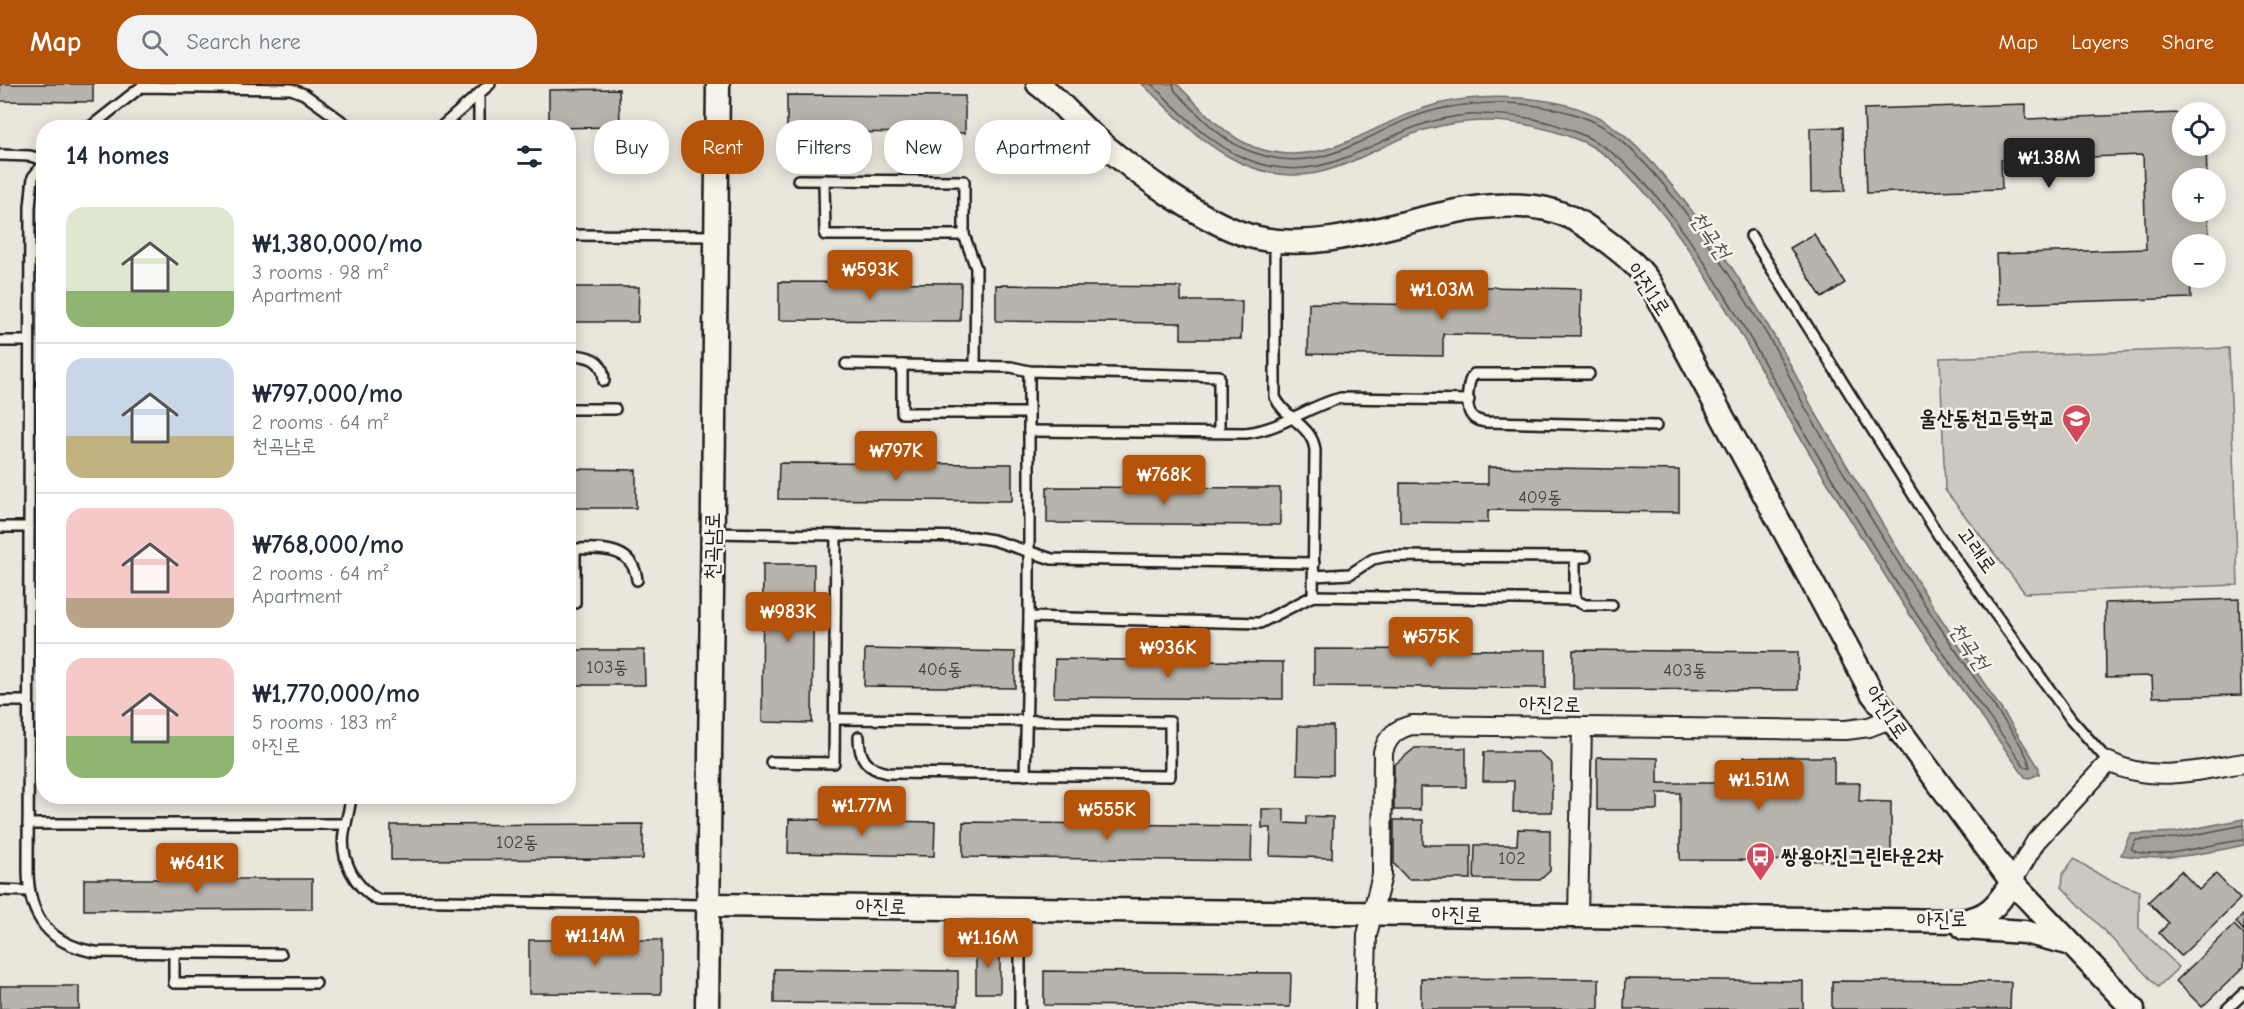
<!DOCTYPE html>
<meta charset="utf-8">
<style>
:root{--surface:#fff;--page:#f2f2f3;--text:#1f2937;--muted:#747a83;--line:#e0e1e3;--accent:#b45309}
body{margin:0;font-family:"Comic Neue","Poor Story",sans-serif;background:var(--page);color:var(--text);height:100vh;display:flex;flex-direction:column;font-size:22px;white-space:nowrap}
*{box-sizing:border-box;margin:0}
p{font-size:20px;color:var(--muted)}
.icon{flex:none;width:33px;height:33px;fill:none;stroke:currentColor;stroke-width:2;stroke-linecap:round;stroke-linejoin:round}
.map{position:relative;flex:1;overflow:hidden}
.drawer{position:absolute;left:36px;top:36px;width:540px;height:684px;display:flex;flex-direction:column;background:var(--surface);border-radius:24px;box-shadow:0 3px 15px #0003}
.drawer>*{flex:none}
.top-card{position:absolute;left:594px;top:36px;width:570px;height:54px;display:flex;gap:12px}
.fabs{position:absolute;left:2172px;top:18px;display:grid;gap:12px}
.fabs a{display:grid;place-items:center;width:54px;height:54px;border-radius:50%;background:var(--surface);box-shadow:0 3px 15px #0003;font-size:30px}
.price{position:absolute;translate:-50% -51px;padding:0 14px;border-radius:6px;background:var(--accent);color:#fff;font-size:20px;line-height:39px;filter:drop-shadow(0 2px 3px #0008)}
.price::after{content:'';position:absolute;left:50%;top:36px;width:18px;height:14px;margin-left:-9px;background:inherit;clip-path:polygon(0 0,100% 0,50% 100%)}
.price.selected{background:#222;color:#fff}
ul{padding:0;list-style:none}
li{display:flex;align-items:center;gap:18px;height:150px;padding:0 30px}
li+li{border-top:2px solid var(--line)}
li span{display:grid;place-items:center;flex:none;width:168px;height:120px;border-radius:18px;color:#555}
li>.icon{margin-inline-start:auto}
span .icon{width:72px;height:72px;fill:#fffc;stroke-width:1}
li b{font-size:26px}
h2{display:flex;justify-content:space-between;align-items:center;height:72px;padding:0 30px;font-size:26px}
.pill{padding:0 21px;border-radius:24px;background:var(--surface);box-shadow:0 3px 15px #0003;font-size:21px;line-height:54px}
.pill.selected{background:var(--accent);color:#fff}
header{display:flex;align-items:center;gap:36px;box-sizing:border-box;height:84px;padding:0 30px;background:var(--accent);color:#fff}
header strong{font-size:28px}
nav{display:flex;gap:33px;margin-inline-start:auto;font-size:21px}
.search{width:420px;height:54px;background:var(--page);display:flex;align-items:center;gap:15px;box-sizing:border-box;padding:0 21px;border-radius:24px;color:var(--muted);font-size:22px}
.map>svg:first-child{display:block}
</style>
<header>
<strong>Map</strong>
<div class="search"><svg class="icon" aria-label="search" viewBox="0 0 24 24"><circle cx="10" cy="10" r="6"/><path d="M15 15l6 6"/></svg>Search here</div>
<nav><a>Map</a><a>Layers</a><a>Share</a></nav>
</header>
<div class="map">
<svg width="2244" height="925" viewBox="0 0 2244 925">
<rect width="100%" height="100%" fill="#eae6dc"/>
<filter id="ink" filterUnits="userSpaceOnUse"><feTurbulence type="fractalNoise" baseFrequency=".0167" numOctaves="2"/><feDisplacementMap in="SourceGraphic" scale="12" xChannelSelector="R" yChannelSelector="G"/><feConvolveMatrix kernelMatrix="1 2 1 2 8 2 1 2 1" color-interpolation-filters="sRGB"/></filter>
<g filter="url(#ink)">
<!-- green -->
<g fill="#ccc8c0" stroke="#74726e" stroke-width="1.5">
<polygon points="2229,264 2238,501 2025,509 1945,406 1940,274"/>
<polygon points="2074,775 2105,794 2139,807 2139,844 2179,883 2158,903 2062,803 2063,790"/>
</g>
<!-- water -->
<g fill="#a3a19a" stroke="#6d6c68" stroke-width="1.5">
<path d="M1142 0H1177C1200 23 1223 51 1254 63 1326 89 1373 36 1438 20 1481 9 1551 11 1592 30 1658 61 1743 198 1780 262 1792 282 1801 303 1812 323 1846 381 1881 438 1916 495 1955 559 2000 620 2039 684V690L2030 694 2025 693C1981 631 1934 570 1894 506 1858 448 1822 391 1788 333 1743 257 1662 92 1581 57 1538 39 1492 32 1445 41 1369 55 1327 117 1241 79 1203 62 1172 28 1142 0Z"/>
<path d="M2244 735V761C2203 770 2163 778 2121 771L2130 750 2177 748Z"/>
</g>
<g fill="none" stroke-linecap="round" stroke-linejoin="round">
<!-- shore -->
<g stroke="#52514e" stroke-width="1.5">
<path d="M1151 0C1179 26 1208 59 1244 74 1310 102 1352 69 1410 45 1466 22 1533 27 1587 53 1667 91 1746 249 1791 326 1826 386 1863 445 1899 503 1938 565 1983 624 2025 683H2030C2026 664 2007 642 1996 625 1968 584 1939 543 1912 501 1876 443 1840 384 1806 325 1795 305 1786 284 1775 264 1739 204 1651 60 1588 35 1543 17 1487 15 1440 25 1371 40 1331 96 1252 68 1221 58 1198 29 1175 7L1173 0"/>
<path d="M2244 741 2178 754 2136 756 2131 765C2150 780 2219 757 2244 756"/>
</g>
</g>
<!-- building -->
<g fill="#b6b4ac" stroke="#1c1c1c" stroke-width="1.5">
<polygon points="0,0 93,0 93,18 0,17"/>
<polygon points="619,5 620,43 549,44 549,6"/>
<polygon points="787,11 965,12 965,49 787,48"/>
<polygon points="2026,20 2026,35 2179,29 2182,62 2206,62 2207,94 2182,94 2182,128 2208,128 2209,160 2182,160 2182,194 2190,194 2191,214 1998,220 1996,170 2146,165 2143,71 2001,76 2002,105 1867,109 1864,25"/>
<polygon points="1843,43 1845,107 1811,108 1810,44"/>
<polygon points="1814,150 1845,199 1822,214 1790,164"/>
<polygon points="779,198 961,199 960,237 779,236"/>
<polygon points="996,201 1181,203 1181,217 1242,217 1241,255 1181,255 1181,239 996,237"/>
<polygon points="1443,202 1581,205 1580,252 1443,250 1443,272 1308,270 1309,219 1442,221"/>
<polygon points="568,203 639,203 638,238 568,238"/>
<polygon points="779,379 1012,380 1012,417 778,415"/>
<polygon points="1488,383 1679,386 1679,428 1488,426 1488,439 1400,438 1400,399 1488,400"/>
<polygon points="568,385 636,386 636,424 568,424"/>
<polygon points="1047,403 1280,404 1280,441 1047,439"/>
<polygon points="763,480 814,480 812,639 762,638"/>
<polygon points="2239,515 2241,611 2153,613 2152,592 2106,593 2105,519"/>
<polygon points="865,565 1015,568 1015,604 864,602"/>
<polygon points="1314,565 1546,566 1546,604 1314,602"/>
<polygon points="568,566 644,566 645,601 568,601"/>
<polygon points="1573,566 1798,568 1798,606 1573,605"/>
<polygon points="1055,575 1283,578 1283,615 1054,613"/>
<polygon points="1298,642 1333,642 1333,691 1297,690"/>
<polygon points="1415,664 1466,664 1466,703 1420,703 1420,726 1394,726 1394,681"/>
<polygon points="1484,668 1539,668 1552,680 1552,728 1513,728 1514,697 1483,697"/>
<polygon points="1597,673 1658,674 1658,699 1744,699 1744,673 1834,673 1834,699 1860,699 1859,717 1891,718 1891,777 1680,776 1680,709 1658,709 1658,726 1597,726"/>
<polygon points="1262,725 1284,725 1284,739 1306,740 1306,732 1333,733 1332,774 1270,772 1271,744 1262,744"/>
<polygon points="789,735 935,738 934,772 788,769"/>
<polygon points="1394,736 1423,736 1423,761 1471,761 1471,795 1408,795 1394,780"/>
<polygon points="963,738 1252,742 1251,777 963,773"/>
<polygon points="643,740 643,775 391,776 391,741"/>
<polygon points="1518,745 1550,746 1550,787 1540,796 1474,795 1475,761 1517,761"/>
<polygon points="2181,787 2199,806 2216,790 2240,815 2181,872 2159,849 2169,839 2148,818"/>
<polygon points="84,795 312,795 312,825 84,826"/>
<polygon points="2244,830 2244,847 2236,838"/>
<polygon points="2234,841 2244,851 2244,883 2202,923 2176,897"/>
<polygon points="529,856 661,856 661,910 529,909"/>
<rect x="976" y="861" width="24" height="48"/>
<polygon points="774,885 958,887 958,921 774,919"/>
<polygon points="1044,887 1291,889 1290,923 1044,921"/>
<polygon points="1421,894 1599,895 1599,925 1421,925"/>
<polygon points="1625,895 1803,897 1803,925 1624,925"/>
<polygon points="1832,897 2011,898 2010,925 1832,925"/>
<rect x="0" y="902" width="79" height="23"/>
</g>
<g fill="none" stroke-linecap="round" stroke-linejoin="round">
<defs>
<g id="service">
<polyline points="89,44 141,3 291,5 304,10 351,44"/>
<polyline points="440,44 490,0"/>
<polyline points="479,44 479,10"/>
<polyline points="0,71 30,72 44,76"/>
<path d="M44 79 33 93 30 123 28 788C29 833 49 860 95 868L281 870"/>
<polyline points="798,96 964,97 964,151 976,184 975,282"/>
<polyline points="824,96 825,151 964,151"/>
<polyline points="568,151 716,152"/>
<polyline points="1751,152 1939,452 2071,635 2109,678"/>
<path d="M1275 157V313C1285 335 1312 341 1315 366L1313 512"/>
<polyline points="0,257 29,257"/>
<path d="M568 271C588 271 604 275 604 297"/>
<polyline points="846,280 1011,283 1029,287 1219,292 1219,348"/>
<polyline points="902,281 902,329 1029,329"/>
<path d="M1589 290H1474C1467 297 1465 324 1472 332 1475 336 1480 337 1485 338L1656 342"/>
<polyline points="568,325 615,325"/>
<path d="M1029 347 1246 349C1285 344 1307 322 1341 314L1469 316"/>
<polyline points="0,443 29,443"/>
<polyline points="712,449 974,453 993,456 1052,475 1314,479"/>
<path d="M568 465C596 465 633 460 637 496"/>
<polyline points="1575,473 1575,516"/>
<polyline points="1314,492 1350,490 1373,475 1388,472 1586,473"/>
<polyline points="568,519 575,519 575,465"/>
<polyline points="1029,533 1260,539 1313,512 1575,516 1585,521 1612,521"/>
<polyline points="0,617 28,617"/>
<path d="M835 635 1170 638V692L888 689C867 685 859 675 859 653"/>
<polyline points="771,678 834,679 836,451"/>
<polyline points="1025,691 1029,533 1029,287"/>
<path d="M351 712C350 725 346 737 344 749 340 775 355 804 378 816L708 821"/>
<polyline points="28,740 346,740"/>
<polyline points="0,806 29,807"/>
<polyline points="174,869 174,899 316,899"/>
<polyline points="1020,925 1020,826"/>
<polyline points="2227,925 2244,909"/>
</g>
<g id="minor">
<path d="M2012 798 2036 757 2109 678C2153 700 2198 686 2244 679"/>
<polyline points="1578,831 1582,643"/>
<path d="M1365 925 1367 851 1382 791 1383 668C1388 652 1396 645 1412 641L1846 646 1869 643 1890 635"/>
</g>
<g id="tertiary">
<path d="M1038 0C1059 15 1074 36 1094 53 1134 87 1207 143 1258 154 1355 175 1457 101 1554 127 1572 132 1587 142 1601 153 1620 167 1637 180 1650 199L1872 609 2012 798 2133 925"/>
<path d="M708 821 1959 837C1987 835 1998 821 2012 798"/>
<polyline points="1964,844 2024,848 2068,859"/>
<polyline points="707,925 718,0"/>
</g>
</defs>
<!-- service casing -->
<use href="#service" stroke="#1c1c1c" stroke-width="14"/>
<!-- minor casing -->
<use href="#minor" stroke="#1c1c1c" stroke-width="22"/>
<!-- tertiary casing -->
<use href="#tertiary" stroke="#1c1c1c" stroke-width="27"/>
<!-- service -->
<use href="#service" stroke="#f7f3e8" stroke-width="9"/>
<!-- minor -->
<use href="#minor" stroke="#f7f3e8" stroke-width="18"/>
<!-- tertiary -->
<use href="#tertiary" stroke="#f7f3e8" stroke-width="22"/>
</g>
</g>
<!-- icons -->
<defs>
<symbol id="school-pin" viewBox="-11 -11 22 30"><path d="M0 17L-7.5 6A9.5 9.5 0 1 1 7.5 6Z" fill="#d1495b" stroke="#f7f3e8"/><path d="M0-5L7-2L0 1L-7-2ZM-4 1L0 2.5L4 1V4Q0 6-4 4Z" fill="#fff"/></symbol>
<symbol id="bus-pin" viewBox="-11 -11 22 30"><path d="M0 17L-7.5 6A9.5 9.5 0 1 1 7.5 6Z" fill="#d1495b" stroke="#f7f3e8"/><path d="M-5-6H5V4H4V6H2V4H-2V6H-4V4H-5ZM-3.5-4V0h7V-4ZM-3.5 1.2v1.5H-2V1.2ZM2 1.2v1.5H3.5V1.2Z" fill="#fff"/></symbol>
</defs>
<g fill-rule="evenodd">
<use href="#school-pin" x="2060" y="318" width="33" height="45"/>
<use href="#bus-pin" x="1744" y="756" width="33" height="45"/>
</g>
<g text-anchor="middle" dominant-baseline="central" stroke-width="5" stroke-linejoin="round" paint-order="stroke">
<!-- number labels -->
<g font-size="18" fill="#424240">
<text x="1540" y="413">409동</text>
<text x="607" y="583">103동</text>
<text x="940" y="585">406동</text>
<text x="1685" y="586">403동</text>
<text x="517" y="758">102동</text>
<text x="1512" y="774">102</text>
</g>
<!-- street labels -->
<g font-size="21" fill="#1c1c1c" stroke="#f7f3e8">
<text transform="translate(1649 205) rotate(56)">아진1로</text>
<text transform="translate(712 462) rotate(-89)">천곡남로</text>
<text transform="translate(1977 466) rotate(54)">고래로</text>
<text transform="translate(1550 620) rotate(1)">아진2로</text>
<text transform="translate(1887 628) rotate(56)">아진1로</text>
<text transform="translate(881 822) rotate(1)">아진로</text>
<text transform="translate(1457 830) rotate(1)">아진로</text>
<text transform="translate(1942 835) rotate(-1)">아진로</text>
</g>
<!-- poi labels -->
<g font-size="21" font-weight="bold" fill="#1c1c1c" stroke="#f7f3e8" text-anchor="end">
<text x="2055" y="334">울산동천고등학교</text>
<text x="1781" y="772" text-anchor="start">쌍용아진그린타운2차</text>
</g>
<!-- water labels -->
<g font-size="22" font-style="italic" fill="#52514e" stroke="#f7f3e8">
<text transform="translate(1710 151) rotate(55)">천곡천</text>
<text transform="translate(1969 562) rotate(56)">천곡천</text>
</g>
</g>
</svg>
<div class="fabs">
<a><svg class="icon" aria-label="locate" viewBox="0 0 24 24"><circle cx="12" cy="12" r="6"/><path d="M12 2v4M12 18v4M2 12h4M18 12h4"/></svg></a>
<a>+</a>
<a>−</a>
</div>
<b class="price selected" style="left:2049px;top:105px">₩1.38M</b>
<b class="price" style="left:870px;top:217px">₩593K</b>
<b class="price" style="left:1442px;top:237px">₩1.03M</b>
<b class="price" style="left:896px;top:398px">₩797K</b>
<b class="price" style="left:1164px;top:422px">₩768K</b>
<b class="price" style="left:788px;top:559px">₩983K</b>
<b class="price" style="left:1431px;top:584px">₩575K</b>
<b class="price" style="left:1168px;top:595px">₩936K</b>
<b class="price" style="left:1759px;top:727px">₩1.51M</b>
<b class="price" style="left:862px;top:753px">₩1.77M</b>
<b class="price" style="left:1107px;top:757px">₩555K</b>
<b class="price" style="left:197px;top:810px">₩641K</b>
<b class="price" style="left:595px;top:883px">₩1.14M</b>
<b class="price" style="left:988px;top:885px">₩1.16M</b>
<div class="top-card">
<a class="pill">Buy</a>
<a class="pill selected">Rent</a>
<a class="pill">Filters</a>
<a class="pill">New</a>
<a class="pill">Apartment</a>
</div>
<section class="drawer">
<h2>14 homes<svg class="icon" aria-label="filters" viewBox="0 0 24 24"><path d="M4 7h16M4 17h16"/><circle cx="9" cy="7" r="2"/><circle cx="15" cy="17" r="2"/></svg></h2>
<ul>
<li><span style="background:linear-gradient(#dfe7d0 70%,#8fb573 0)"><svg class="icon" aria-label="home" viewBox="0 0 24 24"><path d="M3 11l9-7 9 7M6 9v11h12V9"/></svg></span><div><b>₩1,380,000/mo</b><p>3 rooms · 98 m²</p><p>Apartment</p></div></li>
<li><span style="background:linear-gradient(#c9d6e8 65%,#c2b280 0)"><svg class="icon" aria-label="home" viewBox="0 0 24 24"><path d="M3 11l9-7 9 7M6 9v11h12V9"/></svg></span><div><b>₩797,000/mo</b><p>2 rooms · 64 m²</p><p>천곡남로</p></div></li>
<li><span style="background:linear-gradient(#f6c9c9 75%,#b9a48a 0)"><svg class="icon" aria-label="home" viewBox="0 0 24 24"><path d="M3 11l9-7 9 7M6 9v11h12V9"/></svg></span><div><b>₩768,000/mo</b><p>2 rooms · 64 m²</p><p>Apartment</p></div></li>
<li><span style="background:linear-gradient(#f6c9c9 65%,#8fb573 0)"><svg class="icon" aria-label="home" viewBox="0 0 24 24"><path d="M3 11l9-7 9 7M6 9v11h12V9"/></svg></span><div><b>₩1,770,000/mo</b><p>5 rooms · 183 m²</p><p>아진로</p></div></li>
</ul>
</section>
</div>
